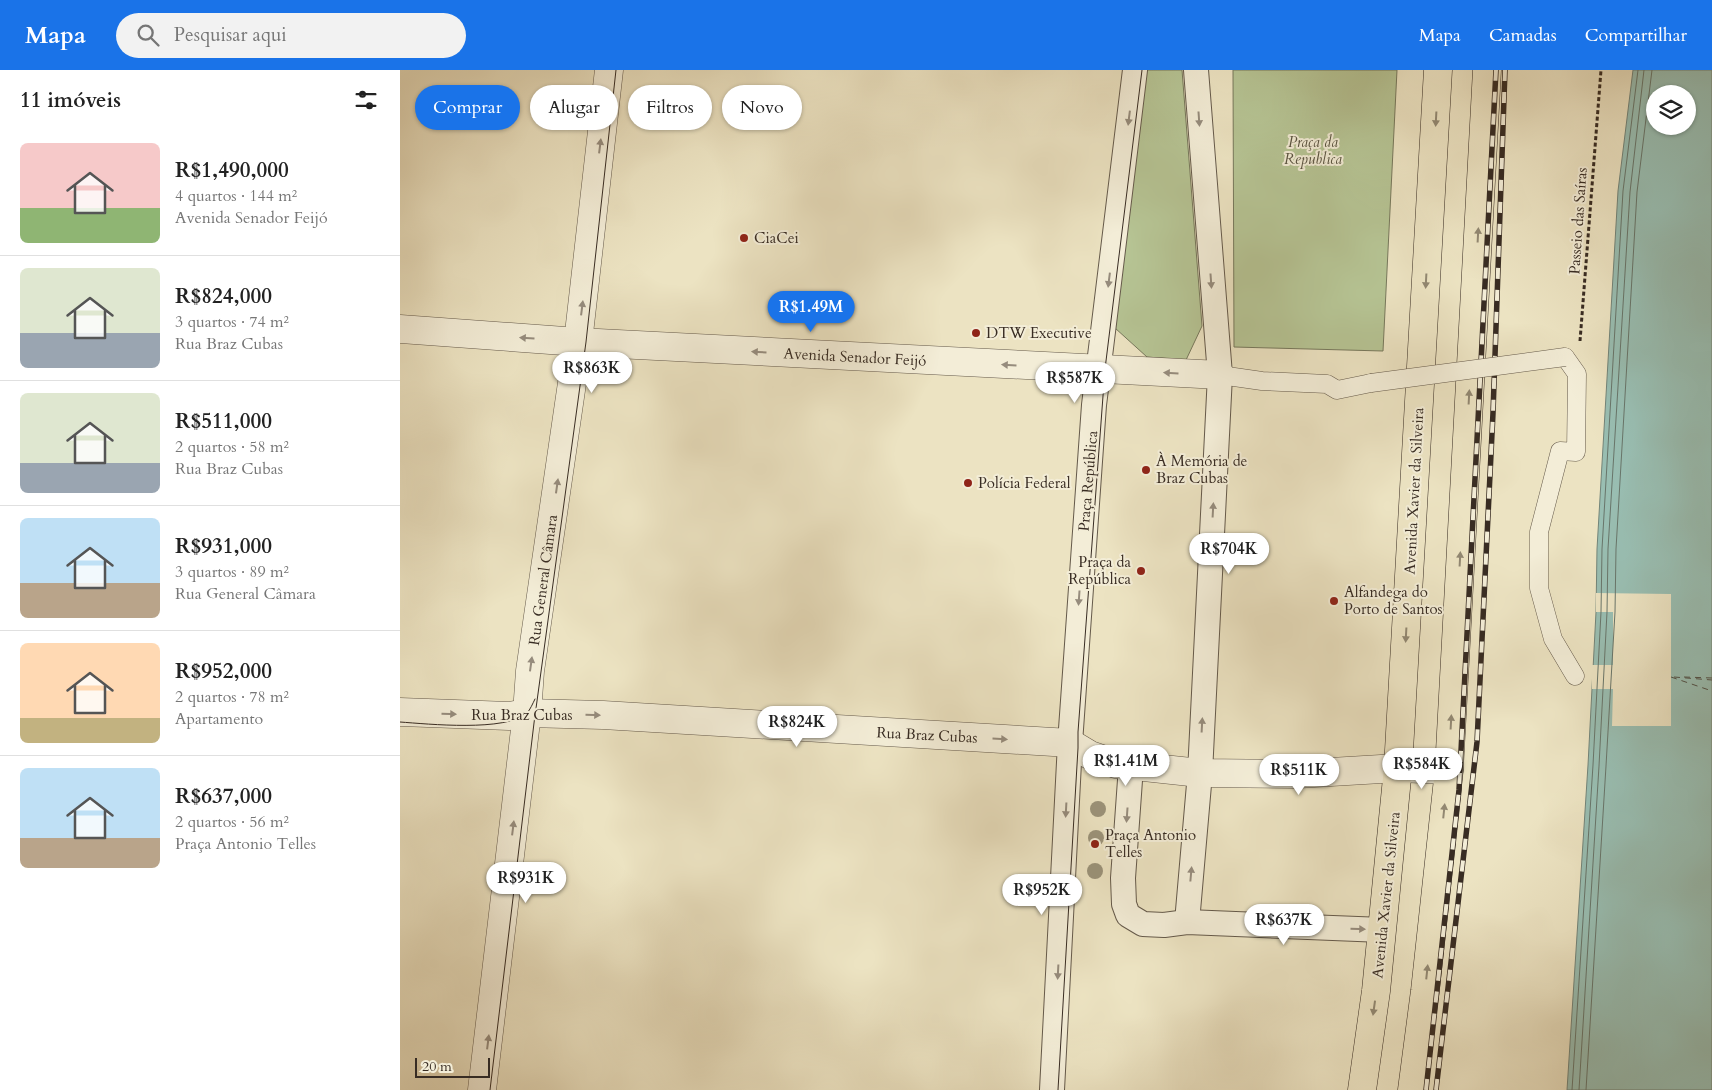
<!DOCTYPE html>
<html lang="pt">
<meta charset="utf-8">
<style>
:root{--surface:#fff;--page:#f2f2f2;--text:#222;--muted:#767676;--line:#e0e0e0;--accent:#1a73e8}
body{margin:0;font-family:Cardo,serif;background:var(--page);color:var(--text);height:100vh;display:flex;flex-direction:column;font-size:19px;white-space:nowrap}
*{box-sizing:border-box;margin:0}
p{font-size:16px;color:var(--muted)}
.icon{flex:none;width:28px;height:28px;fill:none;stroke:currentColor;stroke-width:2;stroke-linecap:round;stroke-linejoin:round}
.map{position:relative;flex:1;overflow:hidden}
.details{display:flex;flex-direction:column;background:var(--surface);width:400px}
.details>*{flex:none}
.hud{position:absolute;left:15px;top:15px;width:475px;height:45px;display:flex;gap:10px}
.controls{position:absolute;left:1246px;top:15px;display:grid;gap:10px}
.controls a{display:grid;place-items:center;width:50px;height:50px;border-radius:50%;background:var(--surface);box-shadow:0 1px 4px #0004;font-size:25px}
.scale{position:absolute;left:15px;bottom:12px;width:75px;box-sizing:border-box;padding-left:5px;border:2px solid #382c23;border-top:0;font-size:14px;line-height:18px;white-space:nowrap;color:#382c23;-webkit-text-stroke:4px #f3edd7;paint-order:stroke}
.price{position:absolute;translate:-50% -42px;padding:0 11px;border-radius:18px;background:#fff;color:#222;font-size:16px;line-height:32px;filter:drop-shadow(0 1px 2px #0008)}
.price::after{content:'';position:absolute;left:50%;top:30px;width:15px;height:11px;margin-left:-8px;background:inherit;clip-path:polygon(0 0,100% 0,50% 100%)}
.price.on{background:var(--accent);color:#fff}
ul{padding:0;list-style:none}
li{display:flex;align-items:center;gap:15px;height:125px;padding:0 20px}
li+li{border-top:1px solid var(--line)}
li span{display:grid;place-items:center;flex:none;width:140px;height:100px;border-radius:8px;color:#555}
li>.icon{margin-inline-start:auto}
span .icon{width:60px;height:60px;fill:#fffc;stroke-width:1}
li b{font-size:21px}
h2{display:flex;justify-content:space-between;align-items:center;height:60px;padding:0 20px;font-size:21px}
.chip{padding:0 18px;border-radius:22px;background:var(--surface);box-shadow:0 1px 4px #0004;font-size:18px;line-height:45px}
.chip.on{background:var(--accent);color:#fff}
header{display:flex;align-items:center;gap:30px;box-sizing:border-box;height:70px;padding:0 25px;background:var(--accent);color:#fff}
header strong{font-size:24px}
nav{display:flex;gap:28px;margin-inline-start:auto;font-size:18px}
.search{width:350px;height:45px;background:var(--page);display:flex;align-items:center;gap:12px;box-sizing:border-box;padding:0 18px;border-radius:28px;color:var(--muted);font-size:19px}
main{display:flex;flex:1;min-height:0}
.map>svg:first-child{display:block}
</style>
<header>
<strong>Mapa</strong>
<div class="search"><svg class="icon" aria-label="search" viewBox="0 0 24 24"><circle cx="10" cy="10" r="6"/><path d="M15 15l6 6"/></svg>Pesquisar aqui</div>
<nav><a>Mapa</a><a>Camadas</a><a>Compartilhar</a></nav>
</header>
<main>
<section class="details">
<h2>11 imóveis<svg class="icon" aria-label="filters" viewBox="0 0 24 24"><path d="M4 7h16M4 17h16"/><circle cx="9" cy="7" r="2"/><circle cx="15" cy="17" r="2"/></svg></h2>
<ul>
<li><span style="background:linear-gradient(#f6c9c9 65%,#8fb573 0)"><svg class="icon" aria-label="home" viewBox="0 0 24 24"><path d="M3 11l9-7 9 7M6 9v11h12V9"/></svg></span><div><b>R$1,490,000</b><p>4 quartos · 144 m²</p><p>Avenida Senador Feijó</p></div></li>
<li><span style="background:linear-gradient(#dfe7d0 65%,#9aa5b1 0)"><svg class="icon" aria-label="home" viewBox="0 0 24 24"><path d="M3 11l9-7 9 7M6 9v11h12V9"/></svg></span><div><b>R$824,000</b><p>3 quartos · 74 m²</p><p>Rua Braz Cubas</p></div></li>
<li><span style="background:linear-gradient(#dfe7d0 70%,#9aa5b1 0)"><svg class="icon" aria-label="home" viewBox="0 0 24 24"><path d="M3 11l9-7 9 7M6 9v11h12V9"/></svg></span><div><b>R$511,000</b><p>2 quartos · 58 m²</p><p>Rua Braz Cubas</p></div></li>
<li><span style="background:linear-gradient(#bfe0f5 65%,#b9a48a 0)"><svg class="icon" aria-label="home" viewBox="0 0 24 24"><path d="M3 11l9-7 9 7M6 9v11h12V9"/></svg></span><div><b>R$931,000</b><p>3 quartos · 89 m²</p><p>Rua General Câmara</p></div></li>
<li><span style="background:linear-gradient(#ffd9b3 75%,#c2b280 0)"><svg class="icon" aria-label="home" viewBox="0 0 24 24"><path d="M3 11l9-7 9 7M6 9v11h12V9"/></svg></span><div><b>R$952,000</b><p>2 quartos · 78 m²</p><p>Apartamento</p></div></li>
<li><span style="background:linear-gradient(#bfe0f5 70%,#b9a48a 0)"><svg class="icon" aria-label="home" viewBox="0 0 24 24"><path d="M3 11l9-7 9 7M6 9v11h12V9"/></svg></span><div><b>R$637,000</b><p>2 quartos · 56 m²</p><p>Praça Antonio Telles</p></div></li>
</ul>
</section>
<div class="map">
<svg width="1312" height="1020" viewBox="0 0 1312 1020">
<rect width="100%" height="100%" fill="#ece3c2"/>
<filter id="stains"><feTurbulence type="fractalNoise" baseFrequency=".004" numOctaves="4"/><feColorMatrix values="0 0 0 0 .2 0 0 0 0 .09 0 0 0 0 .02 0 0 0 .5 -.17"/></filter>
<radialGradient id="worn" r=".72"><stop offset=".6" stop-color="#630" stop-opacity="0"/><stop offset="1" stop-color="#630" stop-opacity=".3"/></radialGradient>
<!-- green -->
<g fill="#b6c494" stroke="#77785c">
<polygon points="742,0 782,0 802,256 786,290 747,287 715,258"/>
<polygon points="833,0 997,0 983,281 834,277"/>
</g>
<!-- water -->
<path fill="#99beb2" stroke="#728479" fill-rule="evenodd" d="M1233 0H1312V1020H1167L1188 695 1196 542 1197 479 1218 121ZM1255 24H1288V56H1255Z"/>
<!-- pier -->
<polygon fill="#ece3c2" points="1196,523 1271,524 1271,656 1212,656 1213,619 1192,619 1192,595 1213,595 1213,542 1196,542"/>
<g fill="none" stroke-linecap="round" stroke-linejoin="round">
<!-- shore -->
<g stroke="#68756a" stroke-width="1">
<polyline points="1172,1020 1193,695 1201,542 1202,479 1223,121 1238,0"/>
<polyline points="1179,1020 1199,696 1207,542 1208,479 1230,122 1244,0"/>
<polyline points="1186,1020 1206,696 1215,542 1216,479 1237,122 1252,0"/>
</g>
<!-- ferry -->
<g stroke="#505047" stroke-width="1" stroke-dasharray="6 5" stroke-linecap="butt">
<polyline points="1271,607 1312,621"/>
<polyline points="1274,607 1312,610"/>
<polyline points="1284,607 1312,608"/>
</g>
<defs>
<g id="pedestrian">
<polyline points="1165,287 1177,304 1176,382 1160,381 1139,462 1139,518 1153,569 1175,606"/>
<polyline points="820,305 862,311 927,314 937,320 971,313"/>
</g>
<g id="minor">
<polyline points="731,696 723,808 724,834 728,845 743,854 764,855 787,852 983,860"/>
<polyline points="787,852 800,703 820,305 796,0"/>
<polyline points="652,1020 670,673 694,335 735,0"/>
</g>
<g id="tertiary">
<polyline points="0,259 178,272 820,305"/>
<polyline points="0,642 109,646 127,643 203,645 670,673 690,685 716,694 800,703 897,704 998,698 1049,700"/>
<polyline points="82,1020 127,643 130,601 178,272 209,0"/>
</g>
<g id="primary">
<polyline points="962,1020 976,921 998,698 1038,0"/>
<polyline points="1012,1020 1025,921 1049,700 1087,0"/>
</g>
</defs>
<!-- pedestrian casing -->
<use href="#pedestrian" stroke="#655a4b" stroke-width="19"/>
<!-- minor casing -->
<use href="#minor" stroke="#655a4b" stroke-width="26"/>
<!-- tertiary casing -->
<use href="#tertiary" stroke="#655a4b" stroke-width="29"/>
<!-- primary casing -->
<use href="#primary" stroke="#382c23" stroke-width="29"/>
<!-- path -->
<polyline stroke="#382c23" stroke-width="3" stroke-dasharray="4 2.5" stroke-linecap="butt" points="1180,271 1201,0"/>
<!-- pedestrian -->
<use href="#pedestrian" stroke="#f3edd7" stroke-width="18"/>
<!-- minor -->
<use href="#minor" stroke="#f3edd7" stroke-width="24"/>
<!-- tertiary -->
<use href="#tertiary" stroke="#f3edd7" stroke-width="28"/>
<!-- primary -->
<use href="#primary" stroke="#ece3c2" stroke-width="28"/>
<!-- tram -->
<g stroke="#382c23" stroke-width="1">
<path d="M0 652C28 654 106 662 127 643 130 640 133 633 135 629"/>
<polyline points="90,1020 134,653 186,272 216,0"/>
<polyline points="658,1020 678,678 678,662 705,299 742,0"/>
</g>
<defs>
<g id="rail">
<polyline points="1026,1020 1059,720 1096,0"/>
<polyline points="1036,1020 1077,672 1093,343 1105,0"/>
</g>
</defs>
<!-- rail casing -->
<use href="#rail" stroke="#382c23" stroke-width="5.5"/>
<!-- rail -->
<use href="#rail" stroke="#f3edd7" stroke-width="4" stroke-dasharray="11" stroke-linecap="butt"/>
<defs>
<polyline id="pedestrian-bridge" points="971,313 1165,287"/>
</defs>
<!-- pedestrian-bridge casing -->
<use href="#pedestrian-bridge" stroke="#655a4b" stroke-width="19" stroke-linecap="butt"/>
<!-- pedestrian-bridge -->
<use href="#pedestrian-bridge" stroke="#f3edd7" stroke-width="18"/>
</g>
<!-- trees -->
<g fill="#9b937a">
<circle cx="698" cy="739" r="8"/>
<circle cx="696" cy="768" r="8"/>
<circle cx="695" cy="801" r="8"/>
</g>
<!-- one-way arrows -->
<defs><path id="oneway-solid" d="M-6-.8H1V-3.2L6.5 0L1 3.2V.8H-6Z" transform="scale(1.25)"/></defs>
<g fill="#968c7d">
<use href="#oneway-solid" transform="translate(729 48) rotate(97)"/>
<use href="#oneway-solid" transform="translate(799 49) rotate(86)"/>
<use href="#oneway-solid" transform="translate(200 76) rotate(-83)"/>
<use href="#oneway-solid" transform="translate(709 210) rotate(97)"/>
<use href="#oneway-solid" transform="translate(811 211) rotate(86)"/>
<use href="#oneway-solid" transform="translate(182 238) rotate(-83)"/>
<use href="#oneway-solid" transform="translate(127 268) rotate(-176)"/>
<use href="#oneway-solid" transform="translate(359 282) rotate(-177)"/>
<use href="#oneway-solid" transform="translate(609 295) rotate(-177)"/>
<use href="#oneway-solid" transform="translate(771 303) rotate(-177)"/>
<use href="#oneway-solid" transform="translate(157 416) rotate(-82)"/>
<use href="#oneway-solid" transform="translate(813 440) rotate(-87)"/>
<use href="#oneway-solid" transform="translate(679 528) rotate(94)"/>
<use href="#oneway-solid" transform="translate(131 594) rotate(-82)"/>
<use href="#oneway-solid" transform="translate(49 644) rotate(2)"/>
<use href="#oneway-solid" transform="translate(193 645) rotate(2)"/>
<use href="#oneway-solid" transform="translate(802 655) rotate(-87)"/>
<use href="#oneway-solid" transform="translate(600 669) rotate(3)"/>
<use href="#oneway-solid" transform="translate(666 740) rotate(93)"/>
<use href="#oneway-solid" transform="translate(727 745) rotate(94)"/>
<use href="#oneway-solid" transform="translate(113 758) rotate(-83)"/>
<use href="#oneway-solid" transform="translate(791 804) rotate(-85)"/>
<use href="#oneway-solid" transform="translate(958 859) rotate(2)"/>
<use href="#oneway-solid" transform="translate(658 902) rotate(93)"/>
<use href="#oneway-solid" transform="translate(88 972) rotate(-83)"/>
</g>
<g fill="#928872">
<use href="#oneway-solid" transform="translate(1036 49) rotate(93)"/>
<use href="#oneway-solid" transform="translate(1078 165) rotate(-87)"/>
<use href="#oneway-solid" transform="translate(1026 211) rotate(93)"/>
<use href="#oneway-solid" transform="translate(1069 327) rotate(-87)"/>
<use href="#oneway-solid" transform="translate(1060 489) rotate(-87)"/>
<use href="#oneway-solid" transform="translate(1006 565) rotate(93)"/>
<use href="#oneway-solid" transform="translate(1051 652) rotate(-87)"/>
<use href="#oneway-solid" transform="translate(1044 741) rotate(-84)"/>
<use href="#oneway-solid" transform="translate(1027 902) rotate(-84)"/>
<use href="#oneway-solid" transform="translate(974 938) rotate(98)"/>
</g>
<!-- markers -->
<g fill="#8f2418" stroke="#f3edd7" stroke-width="2">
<circle cx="344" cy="168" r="5"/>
<circle cx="576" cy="263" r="5"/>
<circle cx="746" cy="400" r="5"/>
<circle cx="568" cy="413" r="5"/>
<circle cx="741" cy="501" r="5"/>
<circle cx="934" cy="531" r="5"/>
<circle cx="695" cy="774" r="5"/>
</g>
<g text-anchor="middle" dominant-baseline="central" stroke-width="4" stroke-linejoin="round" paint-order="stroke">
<!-- park labels -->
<g font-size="15" font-style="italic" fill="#58523f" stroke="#f3edd7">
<text x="913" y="72">Praça da<tspan x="913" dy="17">Republica</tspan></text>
</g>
<!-- street labels -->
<g font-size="15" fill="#382c23" stroke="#f3edd7">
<text transform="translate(1178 151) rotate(-86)">Passeio das Saíras</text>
<text transform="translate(455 287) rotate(3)">Avenida Senador Feijó</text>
<text transform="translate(688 411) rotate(-85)">Praça República</text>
<text transform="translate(1014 421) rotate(-87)">Avenida Xavier da Silveira</text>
<text transform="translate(143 510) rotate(-82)">Rua General Câmara</text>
<text x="122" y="645">Rua Braz Cubas</text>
<text transform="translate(527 665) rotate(3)">Rua Braz Cubas</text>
<text transform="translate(986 825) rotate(-84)">Avenida Xavier da Silveira</text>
</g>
<!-- poi labels -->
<g font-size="15" fill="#382c23" stroke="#f3edd7" text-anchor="start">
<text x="354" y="168">CiaCei</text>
<text x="586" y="263">DTW Executive</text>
<text x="756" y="391">À Memória de<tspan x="756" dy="17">Braz Cubas</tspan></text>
<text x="578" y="413">Polícia Federal</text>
<text x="731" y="492" text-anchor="end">Praça da<tspan x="731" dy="17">República</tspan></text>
<text x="944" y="522">Alfandega do<tspan x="944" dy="17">Porto de Santos</tspan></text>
<text x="705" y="765">Praça Antonio<tspan x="705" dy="17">Telles</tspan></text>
</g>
</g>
<rect width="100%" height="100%" filter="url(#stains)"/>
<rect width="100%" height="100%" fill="url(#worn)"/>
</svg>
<div class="controls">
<a><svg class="icon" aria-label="layers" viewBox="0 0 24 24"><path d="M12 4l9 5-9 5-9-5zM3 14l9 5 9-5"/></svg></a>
</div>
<div class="scale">20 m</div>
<b class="price on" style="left:411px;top:263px">R$1.49M</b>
<b class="price" style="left:192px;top:324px">R$863K</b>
<b class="price" style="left:675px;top:334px">R$587K</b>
<b class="price" style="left:829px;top:505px">R$704K</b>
<b class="price" style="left:397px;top:678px">R$824K</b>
<b class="price" style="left:726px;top:717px">R$1.41M</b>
<b class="price" style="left:1022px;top:720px">R$584K</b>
<b class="price" style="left:899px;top:726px">R$511K</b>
<b class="price" style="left:126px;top:834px">R$931K</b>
<b class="price" style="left:642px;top:846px">R$952K</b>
<b class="price" style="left:884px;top:876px">R$637K</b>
<div class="hud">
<a class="chip on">Comprar</a>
<a class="chip">Alugar</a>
<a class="chip">Filtros</a>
<a class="chip">Novo</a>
</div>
</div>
</main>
